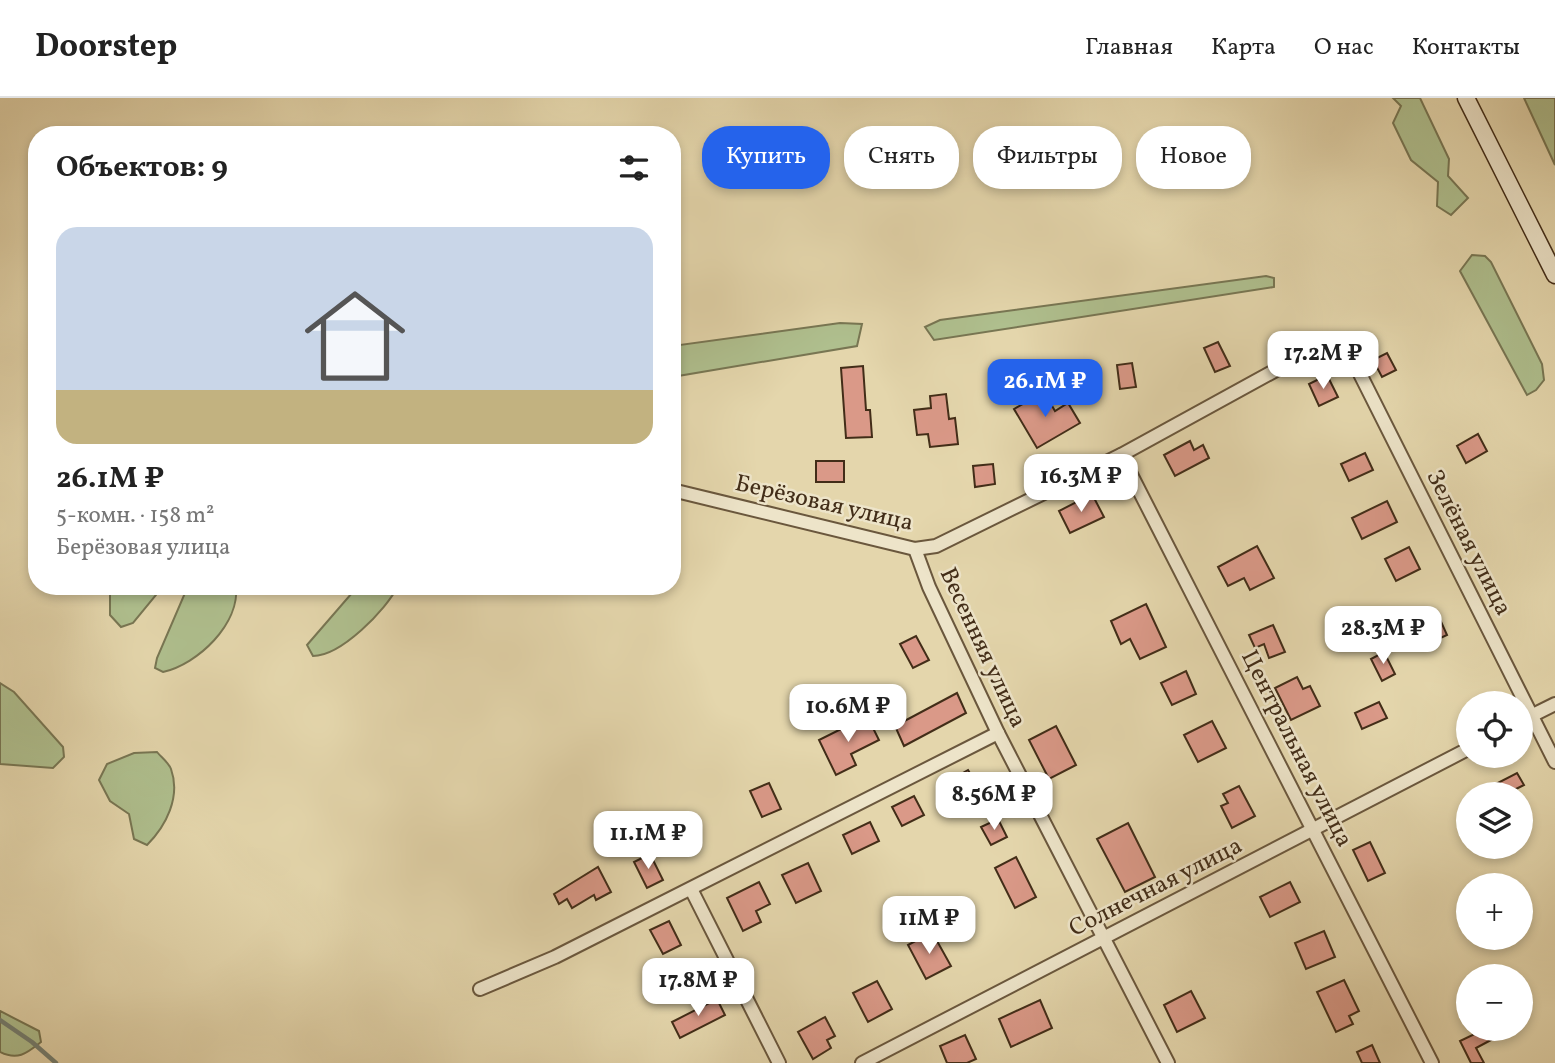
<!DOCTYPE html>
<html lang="ru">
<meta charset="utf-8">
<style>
:root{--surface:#fff;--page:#f2f2f2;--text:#222;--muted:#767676;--line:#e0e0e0;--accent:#2563eb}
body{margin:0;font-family:Vollkorn,serif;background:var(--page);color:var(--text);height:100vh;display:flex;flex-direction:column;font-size:26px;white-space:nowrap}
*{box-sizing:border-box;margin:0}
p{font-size:23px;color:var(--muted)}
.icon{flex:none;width:38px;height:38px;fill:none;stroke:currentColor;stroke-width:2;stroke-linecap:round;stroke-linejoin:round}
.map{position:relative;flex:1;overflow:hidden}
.side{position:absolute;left:28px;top:28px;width:653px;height:469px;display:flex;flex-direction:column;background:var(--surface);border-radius:28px;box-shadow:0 4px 10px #0003}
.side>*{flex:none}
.guide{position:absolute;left:702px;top:28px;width:665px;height:63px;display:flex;gap:14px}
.fabs{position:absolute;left:1456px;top:593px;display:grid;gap:14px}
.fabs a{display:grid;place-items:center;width:77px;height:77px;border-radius:50%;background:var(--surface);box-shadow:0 4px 10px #0003;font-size:35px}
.price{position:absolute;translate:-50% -60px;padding:0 16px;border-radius:14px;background:#fff;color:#222;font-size:23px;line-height:46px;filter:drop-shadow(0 2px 4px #0008)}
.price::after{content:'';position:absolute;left:50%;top:42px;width:21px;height:16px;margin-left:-10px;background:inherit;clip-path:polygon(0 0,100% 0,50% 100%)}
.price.current{background:var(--accent);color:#fff}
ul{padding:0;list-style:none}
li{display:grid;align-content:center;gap:14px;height:371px;padding:0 28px}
li span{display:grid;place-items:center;height:217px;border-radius:21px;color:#555}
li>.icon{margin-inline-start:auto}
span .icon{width:126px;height:126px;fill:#fffc;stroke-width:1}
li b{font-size:30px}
h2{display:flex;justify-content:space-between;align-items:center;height:84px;padding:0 28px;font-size:30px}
.tag{padding:0 24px;border-radius:28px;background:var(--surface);box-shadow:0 4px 10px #0003;font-size:24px;line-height:63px}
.tag.current{background:var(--accent);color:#fff}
header{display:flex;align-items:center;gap:42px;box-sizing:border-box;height:98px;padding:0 35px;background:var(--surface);border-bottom:2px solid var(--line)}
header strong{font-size:33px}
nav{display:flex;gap:38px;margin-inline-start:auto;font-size:24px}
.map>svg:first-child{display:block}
</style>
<header>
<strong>Doorstep</strong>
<nav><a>Главная</a><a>Карта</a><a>О нас</a><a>Контакты</a></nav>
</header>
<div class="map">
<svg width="1555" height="965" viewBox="0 0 1555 965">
<rect width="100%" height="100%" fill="#e4d6ac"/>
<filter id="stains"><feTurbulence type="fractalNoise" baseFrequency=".00286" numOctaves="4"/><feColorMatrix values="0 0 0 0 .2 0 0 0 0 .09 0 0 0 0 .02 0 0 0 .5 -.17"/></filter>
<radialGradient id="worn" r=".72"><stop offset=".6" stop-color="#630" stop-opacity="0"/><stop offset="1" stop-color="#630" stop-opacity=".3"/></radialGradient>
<!-- green -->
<g fill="#afbf8e" stroke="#787653" stroke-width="2">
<polygon points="1393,0 1420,0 1449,61 1448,78 1468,100 1451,117 1437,108 1438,84 1411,62 1393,25 1401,8"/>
<polygon points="1524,0 1555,0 1555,67"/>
<polygon points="1472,157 1485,158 1491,164 1542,266 1544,282 1536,292 1527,297 1460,173"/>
<polygon points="1266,178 1274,180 1274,189 934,242 925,229 940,222"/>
<polygon points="840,225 862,226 857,248 672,279 672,248"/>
<polygon points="118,488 155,488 156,497 133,525 121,529 110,517 110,496"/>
<path d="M188 488H236C240 526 198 566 163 574L155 570 157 560Z"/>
<path d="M358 488H398C386 512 341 558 313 558L307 547Z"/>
<polygon points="0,585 14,594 63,649 64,659 53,670 0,666"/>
<path d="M134 655 157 654C161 659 169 665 171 671 181 699 166 728 147 747L134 741 129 716 110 703 99 682 107 666Z"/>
<path d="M0 913 39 933 41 944C27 955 18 963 0 954Z"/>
</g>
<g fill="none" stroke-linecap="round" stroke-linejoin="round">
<!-- stream -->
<polyline stroke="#758073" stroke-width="4.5" points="0,922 32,944 56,965"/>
</g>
<!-- building -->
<g fill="#da9988" stroke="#422d18" stroke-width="2">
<polygon points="1218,244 1230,268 1215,274 1204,250"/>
<polygon points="1387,255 1396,272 1382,279 1373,262"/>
<polygon points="1132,265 1136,289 1120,291 1117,267"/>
<polygon points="863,268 866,312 870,312 872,339 846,340 841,270"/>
<polygon points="1327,277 1338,299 1319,308 1309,286"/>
<polygon points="1044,294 1055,313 1068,305 1080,325 1037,350 1014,311"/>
<polygon points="946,296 949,321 955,320 958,346 930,349 928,336 917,337 914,312 931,310 930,298"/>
<polygon points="1478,336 1487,353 1466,365 1457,348"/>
<polygon points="1190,343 1194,352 1203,347 1209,360 1175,378 1164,357"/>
<polygon points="1365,355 1373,372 1349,383 1341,366"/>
<rect x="816" y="363" width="28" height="21"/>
<polygon points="993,366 995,386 975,389 973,368"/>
<polygon points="1092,396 1104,419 1070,435 1059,413"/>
<polygon points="1387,403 1397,424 1362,441 1352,420"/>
<polygon points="1257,448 1274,480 1250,492 1244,480 1228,488 1218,469"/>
<polygon points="1409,449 1420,471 1396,483 1385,461"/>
<polygon points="1146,506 1166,549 1140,561 1130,541 1121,546 1111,523"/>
<polygon points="1438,517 1447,537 1419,550 1410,530"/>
<polygon points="1273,527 1285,554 1269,560 1264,546 1255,550 1249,537"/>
<polygon points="916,538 929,562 913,570 900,546"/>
<polygon points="1384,554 1395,576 1382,583 1371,561"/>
<polygon points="1186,573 1196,596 1172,607 1161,585"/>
<polygon points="1297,579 1303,591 1310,588 1320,608 1291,622 1275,590"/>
<polygon points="957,595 966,615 904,648 895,628"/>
<polygon points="1379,604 1387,620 1362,631 1355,615"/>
<polygon points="867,618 879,642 851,656 856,667 836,677 819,642"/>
<polygon points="1212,623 1226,650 1198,664 1184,637"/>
<polygon points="1056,628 1076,667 1049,681 1029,642"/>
<polygon points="968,672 984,699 968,708 952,681"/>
<polygon points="1517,675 1524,687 1506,696 1497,696 1492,688"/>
<polygon points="769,685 781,711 762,719 750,693"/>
<polygon points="1239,688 1255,718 1232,730 1221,708 1228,705 1223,696"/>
<polygon points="914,698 924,717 902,728 892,709"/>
<polygon points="998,721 1007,739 991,747 981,729"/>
<polygon points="870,724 879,743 852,756 843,737"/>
<polygon points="1128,725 1155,779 1125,794 1097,741"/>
<polygon points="1370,744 1385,775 1368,783 1353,752"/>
<polygon points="650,756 663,782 647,790 634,764"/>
<polygon points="1016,759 1036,799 1015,810 995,770"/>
<polygon points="808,765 821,793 796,805 782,777"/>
<polygon points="598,769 611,794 596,802 594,797 572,810 567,801 559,806 554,796"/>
<polygon points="759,784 770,806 756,813 761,824 743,833 727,800"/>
<polygon points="1290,784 1300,804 1270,819 1260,799"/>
<polygon points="669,823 681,847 663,856 650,832"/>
<polygon points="1324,833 1335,859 1306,871 1295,845"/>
<polygon points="932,834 951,868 926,881 908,847"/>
<polygon points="1344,882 1359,913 1349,918 1353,926 1336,934 1317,894"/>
<polygon points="877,883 892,911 868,924 853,895"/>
<polygon points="1191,893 1205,920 1177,934 1164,907"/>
<polygon points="717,901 725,917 680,940 672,924"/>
<polygon points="1040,902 1052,930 1011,949 999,921"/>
<polygon points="825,919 835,938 827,942 831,950 813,961 798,934"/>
<polygon points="1485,931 1491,942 1476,950 1484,965 1471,965 1460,943"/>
<polygon points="965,937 976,961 967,965 947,965 940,948"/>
<polygon points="1372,947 1380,965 1362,965 1357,954"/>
</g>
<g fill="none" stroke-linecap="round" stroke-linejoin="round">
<defs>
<g id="minor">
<polyline points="1121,357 1432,965"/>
<path d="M672 392 915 451 936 448 1121 357 1307 255C1324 248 1333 244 1349 254L1555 664"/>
<polyline points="915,451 929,489 998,635 1168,965"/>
<polyline points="1521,623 1555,606"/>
<polyline points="691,791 779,965"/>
<polyline points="480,891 555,859 998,635"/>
<polyline points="862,965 1468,651"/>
</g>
<polyline id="secondary" points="1466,0 1555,177"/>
</defs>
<!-- minor casing -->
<use href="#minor" stroke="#6a573d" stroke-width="16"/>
<!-- secondary casing -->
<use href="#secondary" stroke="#422d18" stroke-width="19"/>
<!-- minor -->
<use href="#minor" stroke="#ede4c9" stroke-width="12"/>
<!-- secondary -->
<use href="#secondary" stroke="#ede4c9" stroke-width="16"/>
</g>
<g text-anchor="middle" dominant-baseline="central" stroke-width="5" stroke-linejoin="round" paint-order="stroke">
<!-- street labels -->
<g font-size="24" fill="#422d18" stroke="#ede4c9">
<text transform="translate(824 406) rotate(13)">Берёзовая улица</text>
<text transform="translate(1468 445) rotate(63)">Зелёная улица</text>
<text transform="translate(982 550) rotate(65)">Весенняя улица</text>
<text transform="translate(1296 651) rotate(63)">Центральная улица</text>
<text transform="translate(1156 790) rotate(-27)">Солнечная улица</text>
</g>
</g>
<rect width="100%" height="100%" filter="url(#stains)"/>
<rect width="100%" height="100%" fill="url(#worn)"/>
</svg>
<div class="fabs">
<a><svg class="icon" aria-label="locate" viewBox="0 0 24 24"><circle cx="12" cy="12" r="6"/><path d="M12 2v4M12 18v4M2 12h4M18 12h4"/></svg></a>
<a><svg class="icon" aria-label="layers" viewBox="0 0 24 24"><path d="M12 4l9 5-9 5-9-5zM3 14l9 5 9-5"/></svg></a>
<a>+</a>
<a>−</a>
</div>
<b class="price" style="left:1323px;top:293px">17.2M ₽</b>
<b class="price current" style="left:1045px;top:321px">26.1M ₽</b>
<b class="price" style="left:1081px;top:416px">16.3M ₽</b>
<b class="price" style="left:1383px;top:568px">28.3M ₽</b>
<b class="price" style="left:848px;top:646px">10.6M ₽</b>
<b class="price" style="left:994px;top:734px">8.56M ₽</b>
<b class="price" style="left:648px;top:773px">11.1M ₽</b>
<b class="price" style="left:929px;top:858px">11M ₽</b>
<b class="price" style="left:698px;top:920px">17.8M ₽</b>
<div class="guide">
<a class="tag current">Купить</a>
<a class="tag">Снять</a>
<a class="tag">Фильтры</a>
<a class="tag">Новое</a>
</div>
<section class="side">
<h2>Объектов: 9<svg class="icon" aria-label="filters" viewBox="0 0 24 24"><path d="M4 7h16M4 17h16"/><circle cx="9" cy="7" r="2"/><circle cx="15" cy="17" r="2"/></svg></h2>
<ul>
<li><span style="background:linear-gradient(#c9d6e8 75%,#c2b280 0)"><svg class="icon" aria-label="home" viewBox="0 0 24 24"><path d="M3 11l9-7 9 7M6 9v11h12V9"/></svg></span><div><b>26.1M ₽</b><p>5-комн. · 158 m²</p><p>Берёзовая улица</p></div></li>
</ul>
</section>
</div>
